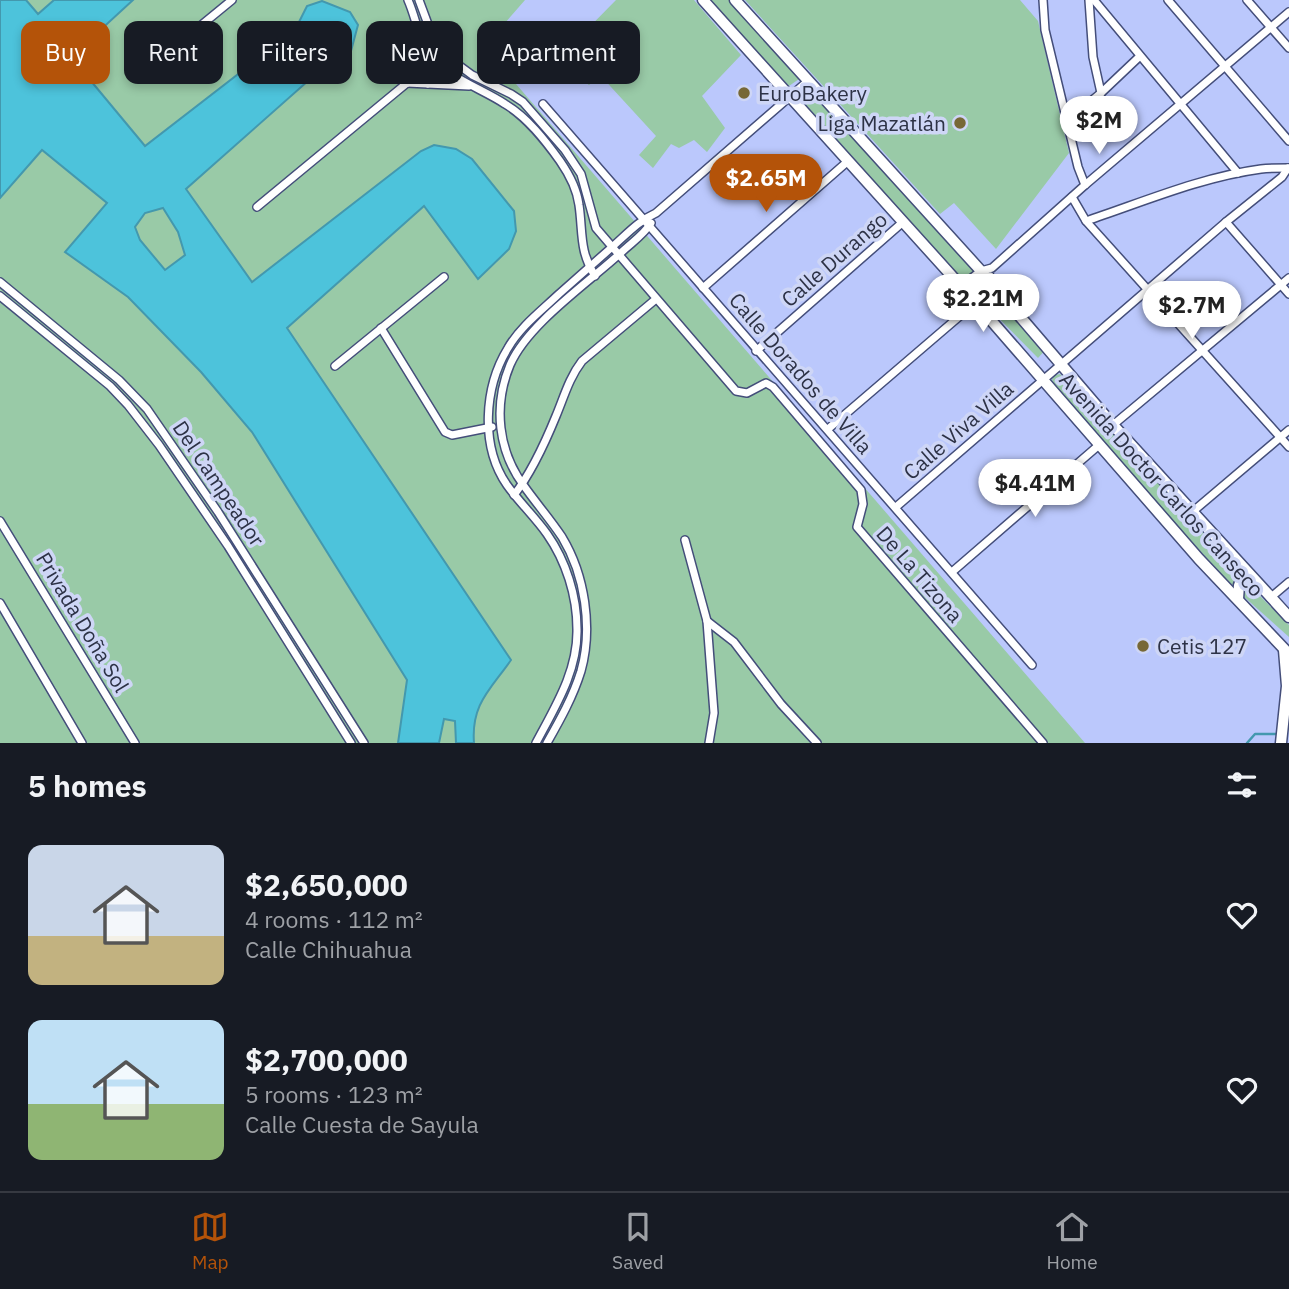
<!DOCTYPE html>
<meta charset="utf-8">
<style>
:root{--surface:#171b24;--page:#20242c;--text:#f1f3f6;--muted:#9ea1a6;--line:#363941;--accent:#b45309}
body{margin:0;font-family:"IBM Plex Sans",sans-serif;background:var(--page);color:var(--text);height:100vh;display:flex;flex-direction:column;font-size:26px;white-space:nowrap}
*{box-sizing:border-box;margin:0}
p{font-size:23px;color:var(--muted)}
.icon{flex:none;width:38px;height:38px;fill:none;stroke:currentColor;stroke-width:2;stroke-linecap:round;stroke-linejoin:round}
.map{position:relative;height:743px;overflow:hidden}
.panel{display:flex;flex-direction:column;background:var(--surface);flex:1}
.panel>*{flex:none}
.hud{position:absolute;left:21px;top:21px;width:700px;height:63px;display:flex;gap:14px}
.price{position:absolute;translate:-50% -60px;padding:0 16px;border-radius:24px;background:#fff;color:#222;font-size:23px;line-height:46px;filter:drop-shadow(0 2px 4px #0008)}
.price::after{content:'';position:absolute;left:50%;top:42px;width:21px;height:16px;margin-left:-10px;background:inherit;clip-path:polygon(0 0,100% 0,50% 100%)}
.price.active{background:var(--accent);color:#fff}
ul{padding:0;list-style:none}
li{display:flex;align-items:center;gap:21px;height:175px;padding:0 28px}
li span{display:grid;place-items:center;flex:none;width:196px;height:140px;border-radius:14px;color:#555}
li>.icon{margin-inline-start:auto}
span .icon{width:84px;height:84px;fill:#fffc;stroke-width:1}
li b{font-size:30px}
h2{display:flex;justify-content:space-between;align-items:center;height:84px;padding:0 28px;font-size:30px}
.tag{padding:0 24px;border-radius:14px;background:var(--surface);box-shadow:0 4px 10px #0003;font-size:24px;line-height:63px}
.tag.active{background:var(--accent);color:#fff}
.tab-bar{display:flex;justify-content:space-around;align-items:center;height:98px;border-top:2px solid var(--line);background:var(--surface);font-size:19px;color:var(--muted)}
.tab-bar a{display:grid;justify-items:center;gap:4px}
.tab-bar .active{color:var(--accent)}
.map>svg:first-child{display:block}
</style>
<div class="map">
<svg width="1289" height="743" viewBox="0 0 1289 743">
<rect width="100%" height="100%" fill="#bbc8fc"/>
<!-- green -->
<g fill="#99caa7">
<polygon points="0,0 525,0 484,47 1085,743 0,743"/>
<polygon points="616,0 694,0 741,55 702,96 725,128 707,152 694,140 679,148 671,144 653,168 639,155 656,136 600,75 589,85 558,59"/>
<polygon points="708,0 730,0 802,77 789,86"/>
<polygon points="745,0 1020,0 1038,21 1069,153 996,249 954,203 940,214"/>
<polygon points="803,88 808,89 820,100 977,272 962,279 806,105 797,93"/>
<polygon points="987,284 1047,348 1038,358 974,293"/>
<polygon points="1060,374 1111,427 1246,575 1236,577 1232,586 1097,437 1053,384 1052,379 1055,375"/>
<polygon points="1249,585 1289,625 1289,637 1242,595 1243,586"/>
</g>
<!-- water -->
<path fill="#4dc3db" stroke="#4398ae" stroke-width="2" fill-rule="evenodd" d="M0 0H26L38 14 54 0H133L71 57 145 146 295 30 307 6 322 1 350 12 358 25 348 62 326 65 186 189 252 282 421 151 434 145 456 149 472 159 514 211 516 231 509 249 478 279 424 206 287 328 511 660C490 690 471 704 474 743H456L455 721 444 719 439 743H398L407 680 252 432 201 372 128 297 65 252 107 203 42 150 0 198ZM163 208 178 232 185 255 165 270 140 240 135 227 145 213Z"/>
<g fill="none" stroke-linecap="round" stroke-linejoin="round">
<!-- stream -->
<polyline stroke="#4398ae" stroke-width="2.5" points="1247,743 1255,734 1279,734"/>
<defs>
<g id="street">
<path d="M408 0C416 18 418 38 430 54 447 78 481 88 505 104 527 117 545 140 560 161 569 174 577 189 579 205 583 232 579 251 595 276"/>
<polyline points="419,0 429,27 453,61 472,75 511,94 523,102 565,150 581,174 596,228 736,391 747,393 766,383 773,387 861,490 863,504 857,527 1043,743"/>
<polyline points="1043,0 1045,30 1078,167 1085,185"/>
<polyline points="1089,0 1093,57 1101,93"/>
<polyline points="1094,0 1238,173"/>
<polyline points="1168,0 1289,141"/>
<polyline points="1247,0 1289,48"/>
<polyline points="149,68 232,0"/>
<polyline points="407,83 469,86"/>
<polyline points="407,83 417,30"/>
<path d="M428 84C441 76 439 58 438 44"/>
<polyline points="543,104 1032,665"/>
<polyline points="1068,120 1101,93 1139,57"/>
<polyline points="1072,197 1086,221 1289,447"/>
<polyline points="257,207 407,83"/>
<path d="M1086 221C1143 202 1201 177 1261 169 1270 168 1279 168 1288 168"/>
<polyline points="1226,222 1289,294"/>
<polyline points="0,282 119,380 147,409 218,512 364,743"/>
<polyline points="961,286 981,271 992,268 1085,185 1289,12"/>
<polyline points="703,288 847,162"/>
<polyline points="969,295 989,280 990,276"/>
<polyline points="0,296 110,386 128,405 159,445 228,546 351,743"/>
<polyline points="381,328 445,432 452,435 492,427"/>
<polyline points="756,351 903,222"/>
<polyline points="335,366 444,277"/>
<polyline points="1113,425 1289,278"/>
<polyline points="828,429 975,303"/>
<path d="M514 495C532 472 545 443 556 416 564 397 569 378 582 361L656 299"/>
<polyline points="896,507 1226,222 1282,177 1288,168"/>
<polyline points="1191,513 1289,430"/>
<polyline points="0,521 135,743"/>
<polyline points="685,540 707,621 714,713 709,743"/>
<polyline points="952,572 1099,445"/>
<polyline points="1270,598 1289,582"/>
<polyline points="0,603 82,743"/>
<polyline points="707,621 734,642 781,704 817,743"/>
<path d="M536 743C555 707 578 671 577 629 577 596 566 561 547 534 535 517 519 502 507 485 480 446 484 387 508 348 520 327 541 311 559 294 576 279 593 264 611 248 626 235 638 221 656 213L808 81"/>
<path d="M547 743C560 720 573 697 581 671 593 628 585 575 562 537 550 519 536 503 524 486 498 451 493 406 510 365 528 323 591 281 625 249 634 241 645 233 651 223"/>
</g>
<g id="secondary">
<polyline points="703,0 969,295 1199,559 1289,654"/>
<polyline points="735,0 981,271 1113,425 1289,617"/>
<polyline points="1238,599 1239,585 1252,579"/>
<polyline points="1281,743 1287,686 1284,650"/>
</g>
</defs>
<!-- street casing -->
<use href="#street" stroke="#444e7a" stroke-width="10"/>
<!-- secondary casing -->
<use href="#secondary" stroke="#444e7a" stroke-width="13"/>
<!-- street -->
<use href="#street" stroke="#fff" stroke-width="7"/>
<!-- secondary -->
<use href="#secondary" stroke="#fff" stroke-width="10"/>
</g>
<!-- markers -->
<g fill="#776836" stroke="#ced6f6" stroke-width="2.5">
<circle cx="744" cy="93" r="7"/>
<circle cx="960" cy="123" r="7"/>
<circle cx="1143" cy="646" r="7"/>
</g>
<g text-anchor="middle" dominant-baseline="central" stroke-width="7" stroke-linejoin="round" paint-order="stroke">
<!-- poi labels -->
<g font-size="21" fill="#2d3246" stroke="#ced6f6" text-anchor="start">
<text x="758" y="93">EuroBakery</text>
<text x="946" y="123" text-anchor="end">Liga Mazatlán</text>
<text x="1157" y="646">Cetis 127</text>
</g>
<!-- street labels -->
<g font-size="21" fill="#2d3246" stroke="#ced6f6">
<text transform="translate(834 259) rotate(-41)">Calle Durango</text>
<text transform="translate(801 373) rotate(49)">Calle Dorados de Villa</text>
<text transform="translate(958 430) rotate(-41)">Calle Viva Villa</text>
<text transform="translate(219 483) rotate(56)">Del Campeador</text>
<text transform="translate(1162 484) rotate(48)">Avenida Doctor Carlos Canseco</text>
<text transform="translate(920 574) rotate(49)">De La Tizona</text>
<text transform="translate(83 622) rotate(59)">Privada Doña Sol</text>
</g>
</g>
</svg>
<b class="price" style="left:1099px;top:156px">$2M</b>
<b class="price active" style="left:766px;top:214px">$2.65M</b>
<b class="price" style="left:983px;top:334px">$2.21M</b>
<b class="price" style="left:1192px;top:341px">$2.7M</b>
<b class="price" style="left:1035px;top:519px">$4.41M</b>
<div class="hud">
<a class="tag active">Buy</a>
<a class="tag">Rent</a>
<a class="tag">Filters</a>
<a class="tag">New</a>
<a class="tag">Apartment</a>
</div>
</div>
<section class="panel">
<h2>5 homes<svg class="icon" aria-label="filters" viewBox="0 0 24 24"><path d="M4 7h16M4 17h16"/><circle cx="9" cy="7" r="2"/><circle cx="15" cy="17" r="2"/></svg></h2>
<ul>
<li><span style="background:linear-gradient(#c9d6e8 65%,#c2b280 0)"><svg class="icon" aria-label="home" viewBox="0 0 24 24"><path d="M3 11l9-7 9 7M6 9v11h12V9"/></svg></span><div><b>$2,650,000</b><p>4 rooms · 112 m²</p><p>Calle Chihuahua</p></div><svg class="icon" aria-label="heart" viewBox="0 0 24 24"><path d="M12 20l-8-8c-3-5 5-10 8-4 3-6 11-1 8 4z"/></svg></li>
<li><span style="background:linear-gradient(#bfe0f5 60%,#8fb573 0)"><svg class="icon" aria-label="home" viewBox="0 0 24 24"><path d="M3 11l9-7 9 7M6 9v11h12V9"/></svg></span><div><b>$2,700,000</b><p>5 rooms · 123 m²</p><p>Calle Cuesta de Sayula</p></div><svg class="icon" aria-label="heart" viewBox="0 0 24 24"><path d="M12 20l-8-8c-3-5 5-10 8-4 3-6 11-1 8 4z"/></svg></li>
</ul>
</section>
<nav class="tab-bar">
<a class="active"><svg class="icon" aria-label="map" viewBox="0 0 24 24"><path d="M3 6l6-2 6 2 6-2v14l-6 2-6-2-6 2zM9 4v14M15 6v14"/></svg>Map</a>
<a><svg class="icon" aria-label="saved" viewBox="0 0 24 24"><path d="M7 4h10v16l-5-4-5 4z"/></svg>Saved</a>
<a><svg class="icon" aria-label="home" viewBox="0 0 24 24"><path d="M3 11l9-7 9 7M6 9v11h12V9"/></svg>Home</a>
</nav>
